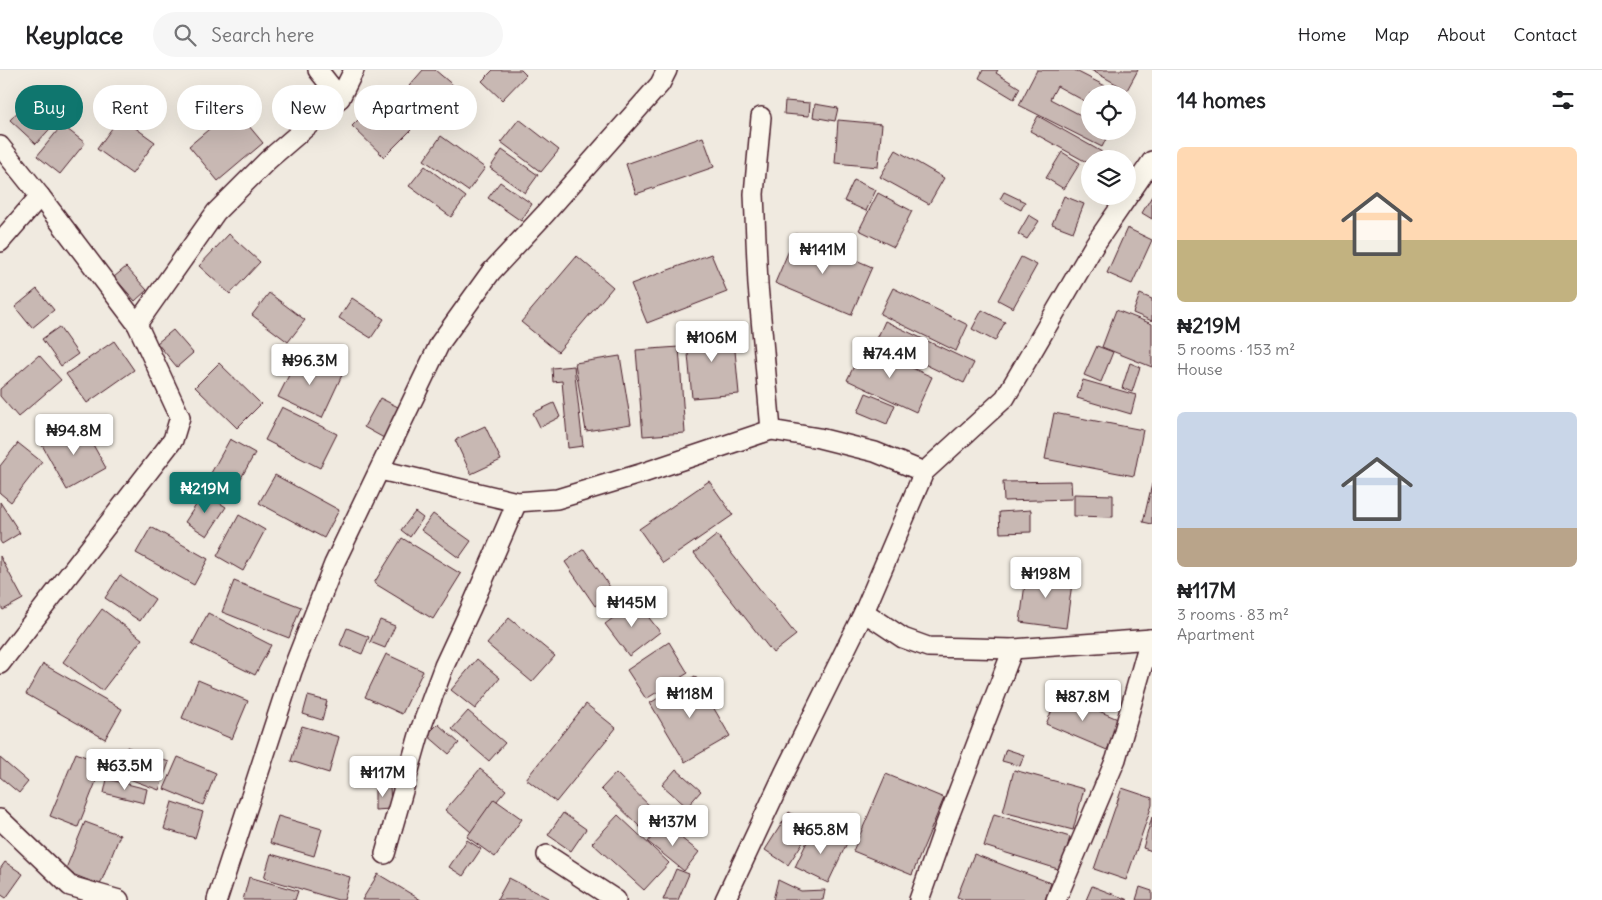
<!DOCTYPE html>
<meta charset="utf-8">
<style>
:root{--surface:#fff;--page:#f6f6f6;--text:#202124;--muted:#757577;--line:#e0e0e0;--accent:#0f766e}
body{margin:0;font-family:Delius,sans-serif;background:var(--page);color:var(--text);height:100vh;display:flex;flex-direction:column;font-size:19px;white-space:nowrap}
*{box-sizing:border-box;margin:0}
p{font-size:16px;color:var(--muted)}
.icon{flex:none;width:28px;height:28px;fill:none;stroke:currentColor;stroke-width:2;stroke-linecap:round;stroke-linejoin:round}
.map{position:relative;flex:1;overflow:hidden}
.drawer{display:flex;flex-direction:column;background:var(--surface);width:450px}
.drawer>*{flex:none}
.guide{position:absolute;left:15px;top:15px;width:475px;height:45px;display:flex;gap:10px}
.buttons{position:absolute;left:1081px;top:15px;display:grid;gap:10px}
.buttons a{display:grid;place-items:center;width:55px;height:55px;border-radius:50%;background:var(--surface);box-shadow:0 5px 20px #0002;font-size:25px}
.price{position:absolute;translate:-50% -42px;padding:0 11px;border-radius:5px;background:#fff;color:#222;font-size:16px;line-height:32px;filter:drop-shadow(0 1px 2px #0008)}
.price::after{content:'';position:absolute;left:50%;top:30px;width:15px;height:11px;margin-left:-8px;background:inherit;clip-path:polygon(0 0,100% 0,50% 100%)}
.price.on{background:var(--accent);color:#fff}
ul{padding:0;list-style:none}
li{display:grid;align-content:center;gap:10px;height:265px;padding:0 25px}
li span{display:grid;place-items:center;height:155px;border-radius:8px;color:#555}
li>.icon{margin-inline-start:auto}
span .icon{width:90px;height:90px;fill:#fffc;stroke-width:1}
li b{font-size:21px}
h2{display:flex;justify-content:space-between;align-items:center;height:60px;padding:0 25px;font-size:21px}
.chip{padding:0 18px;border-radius:22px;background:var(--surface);box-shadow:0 5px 20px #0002;font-size:18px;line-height:45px}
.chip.on{background:var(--accent);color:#fff}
header{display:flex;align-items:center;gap:30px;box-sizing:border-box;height:70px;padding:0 25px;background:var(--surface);border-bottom:1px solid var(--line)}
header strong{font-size:24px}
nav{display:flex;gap:28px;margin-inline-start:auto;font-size:18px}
.search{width:350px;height:45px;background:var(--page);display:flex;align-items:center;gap:12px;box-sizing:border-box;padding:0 18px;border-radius:28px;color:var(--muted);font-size:19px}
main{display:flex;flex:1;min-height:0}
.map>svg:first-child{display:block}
</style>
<header>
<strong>Keyplace</strong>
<div class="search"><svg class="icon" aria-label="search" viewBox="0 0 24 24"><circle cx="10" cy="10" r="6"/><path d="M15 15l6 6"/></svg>Search here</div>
<nav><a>Home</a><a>Map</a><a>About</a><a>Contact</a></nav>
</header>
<main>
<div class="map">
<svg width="1152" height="830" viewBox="0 0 1152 830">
<rect width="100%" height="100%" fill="#f0eae0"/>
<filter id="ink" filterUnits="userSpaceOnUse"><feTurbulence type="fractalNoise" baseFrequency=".02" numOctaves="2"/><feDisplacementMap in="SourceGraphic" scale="10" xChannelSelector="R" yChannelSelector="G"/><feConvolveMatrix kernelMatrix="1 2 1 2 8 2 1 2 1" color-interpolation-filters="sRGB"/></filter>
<g filter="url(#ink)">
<!-- building -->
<g fill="#c8b8b3" stroke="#4a1f2b">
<polygon points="423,0 435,0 461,22 442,44 409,16"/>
<polygon points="493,0 521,0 526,5 502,30 482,11"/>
<polygon points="983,0 998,0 996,3 1020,18 1014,29 979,8"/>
<polygon points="1037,0 1074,0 1121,24 1090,24 1090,34 1057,16 1050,29 1090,50 1090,61 1110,61 1102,77 1019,35"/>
<polygon points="1091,0 1138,0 1127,20"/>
<polygon points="42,16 68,39 36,74 10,50"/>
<polygon points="379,29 411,60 384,87 352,56"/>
<polygon points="785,31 810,33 809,46 784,44"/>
<polygon points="815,34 838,38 835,51 813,47"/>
<polygon points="234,38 263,73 218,111 189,76"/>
<polygon points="1038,46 1102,82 1099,89 1090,89 1090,94 1030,61"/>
<polygon points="120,47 155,72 132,104 97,79"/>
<polygon points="519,49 559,80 541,102 501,72"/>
<polygon points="838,50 882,54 878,97 835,93"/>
<polygon points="62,55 85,73 60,104 37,86"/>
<polygon points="441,66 485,98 468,121 424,90"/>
<polygon points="703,67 714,97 636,124 626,94"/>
<polygon points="502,80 538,105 525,123 490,98"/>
<polygon points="896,80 944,108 929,134 880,107"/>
<polygon points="1062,82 1080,93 1064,119 1046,108"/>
<polygon points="425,96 466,127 451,147 409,116"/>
<polygon points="854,110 876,120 866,141 844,131"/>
<polygon points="500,112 532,134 521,151 488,128"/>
<polygon points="1004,122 1025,132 1021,140 1000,129"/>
<polygon points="878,123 912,141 894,177 859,160"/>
<polygon points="1064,126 1084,134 1073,162 1052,154"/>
<polygon points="1152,126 1152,149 1142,143"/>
<polygon points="1029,145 1039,151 1027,169 1018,164"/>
<polygon points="1127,158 1152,170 1132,214 1107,203"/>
<polygon points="229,164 260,192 230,224 199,196"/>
<polygon points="796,164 872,197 851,245 775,213"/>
<polygon points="711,184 727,222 647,253 631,214"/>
<polygon points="577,186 613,217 558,282 521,252"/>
<polygon points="1021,187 1037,195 1013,238 998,230"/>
<polygon points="126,197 147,220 135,231 114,207"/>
<polygon points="893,218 968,255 956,281 880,244"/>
<polygon points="37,219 54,240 32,258 15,237"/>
<polygon points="269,223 305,250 288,272 252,245"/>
<polygon points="1140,224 1152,229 1152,251 1133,243"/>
<polygon points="352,228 384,249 371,268 339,248"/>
<polygon points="982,240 1005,252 995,271 972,259"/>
<polygon points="1116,240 1152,254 1152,297 1102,277"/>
<polygon points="885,251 974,293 964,313 876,271"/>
<polygon points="59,257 78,284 61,296 42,269"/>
<polygon points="733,259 739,324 692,328 686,262"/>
<polygon points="173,260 193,283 177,297 157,273"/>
<polygon points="114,271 134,300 87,333 66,304"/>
<polygon points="864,276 932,307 916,342 847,310"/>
<polygon points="1097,276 1113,282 1101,312 1084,305"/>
<polygon points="679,277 685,363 643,366 636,280"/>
<polygon points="39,285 61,310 18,347 0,326 0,319"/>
<polygon points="299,285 342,305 322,348 278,327"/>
<polygon points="620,286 631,354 586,361 575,293"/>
<polygon points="219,293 261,334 237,358 195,317"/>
<polygon points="1130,293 1140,297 1132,322 1122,318"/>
<polygon points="574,296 583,376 568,378 562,311 553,312 552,298"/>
<polygon points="1083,310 1136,325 1131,344 1077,328"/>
<polygon points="866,323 895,335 887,354 858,342"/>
<polygon points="380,328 400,338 384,368 364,357"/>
<polygon points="554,333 560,347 540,357 533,343"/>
<polygon points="282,337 337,364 320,398 265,370"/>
<polygon points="1054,343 1143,360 1134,406 1045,389"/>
<polygon points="81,353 106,398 67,420 42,375"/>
<polygon points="485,356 501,390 471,404 455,370"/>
<polygon points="230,369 255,383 231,426 206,412"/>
<polygon points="18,373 42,392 11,432 0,423 0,396"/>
<polygon points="275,405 339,440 324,468 259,433"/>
<polygon points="709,411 733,445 663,493 639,459"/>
<polygon points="1071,411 1072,429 1004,431 1003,412"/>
<polygon points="1152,414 1152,454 1143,452"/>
<polygon points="204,423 226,437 207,466 185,452"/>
<polygon points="1074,424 1113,425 1113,447 1074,446"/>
<polygon points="0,432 20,463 2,474 0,471"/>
<polygon points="1031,440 1031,462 1000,463 999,442"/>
<polygon points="415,442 423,448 410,467 401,460"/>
<polygon points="433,444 471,471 459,488 421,460"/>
<polygon points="239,445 265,460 243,501 217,486"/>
<polygon points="151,457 208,489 194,515 136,483"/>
<polygon points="717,465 796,565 773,583 694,483"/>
<polygon points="402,468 461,504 433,549 374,513"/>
<polygon points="584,479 614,523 595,536 565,492"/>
<polygon points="0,486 23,529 3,540 0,535"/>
<polygon points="1027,499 1073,506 1066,558 1020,552"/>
<polygon points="120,505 155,529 140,551 105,528"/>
<polygon points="234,511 301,537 289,568 222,542"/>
<polygon points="636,531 660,562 629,586 605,554"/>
<polygon points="102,539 142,569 102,621 63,592"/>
<polygon points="208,543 271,575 255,605 192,574"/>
<polygon points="509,548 555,586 532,612 487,574"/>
<polygon points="380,550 395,556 385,578 370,572"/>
<polygon points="347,558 369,567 362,584 340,575"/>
<polygon points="669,572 688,603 646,629 627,600"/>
<polygon points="386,584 423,601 402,644 365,627"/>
<polygon points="477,589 500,608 475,639 451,620"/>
<polygon points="43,594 122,639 105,669 26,624"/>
<polygon points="695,606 730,666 685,692 650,633"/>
<polygon points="198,610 248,631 232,669 182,648"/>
<polygon points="1059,624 1120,650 1107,680 1046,654"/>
<polygon points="308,626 327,631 322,650 303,644"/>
<polygon points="586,634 616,658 556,732 526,709"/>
<polygon points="468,641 505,673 489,691 452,659"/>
<polygon points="438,654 459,673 449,684 427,665"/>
<polygon points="302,656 339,667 329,703 291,691"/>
<polygon points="127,677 169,692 159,720 116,704"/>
<polygon points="1006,679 1024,685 1020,696 1002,691"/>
<polygon points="76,683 103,694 78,757 50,746"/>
<polygon points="178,687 216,703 203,735 164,719"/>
<polygon points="0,688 28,712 19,723 0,707"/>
<polygon points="480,699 506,720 471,762 445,740"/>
<polygon points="676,699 701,721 687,737 662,715"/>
<polygon points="1014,700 1084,719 1073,760 1003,742"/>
<polygon points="616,703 658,744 643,760 601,719"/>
<polygon points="886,704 944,728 912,805 853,781"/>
<polygon points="107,709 147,719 144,733 104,723"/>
<polygon points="375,716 390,716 391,739 375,740"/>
<polygon points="1122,718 1152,728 1152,735 1126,810 1094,799"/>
<polygon points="494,729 522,749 495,787 467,767"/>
<polygon points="172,732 203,742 195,768 164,759"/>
<polygon points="789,742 813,757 788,795 765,780"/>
<polygon points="563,743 586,759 571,781 548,765"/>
<polygon points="994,744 1070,767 1061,800 984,776"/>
<polygon points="618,745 669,793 644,820 592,773"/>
<polygon points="278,746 322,759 314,786 270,773"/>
<polygon points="1152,747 1152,781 1143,778"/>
<polygon points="85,752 120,765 100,815 65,801"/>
<polygon points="662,753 699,782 684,801 648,772"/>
<polygon points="814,757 847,773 828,813 795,797"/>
<polygon points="467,770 481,779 463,806 449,797"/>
<polygon points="271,784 350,807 344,830 338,830 264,808"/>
<polygon points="974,784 1051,813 1045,830 965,830 957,827"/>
<polygon points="5,792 23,804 6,828 0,824 0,799"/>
<polygon points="676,799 689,804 678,830 663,830"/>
<polygon points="378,804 421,830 362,830"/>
<polygon points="249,807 298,821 295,830 243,830"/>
<polygon points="509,808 548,828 547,830 497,830"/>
<polygon points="778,810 801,821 825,820 823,830 773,830"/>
<polygon points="1092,816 1128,830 1086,830"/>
<polygon points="1140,817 1152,821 1152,830 1136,830"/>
</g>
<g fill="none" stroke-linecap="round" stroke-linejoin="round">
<defs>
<g id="street">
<polyline points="318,0 340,28"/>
<polyline points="761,47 754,124 758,215 771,360"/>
<polyline points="0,76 40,126 137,254 180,347 173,370 0,594"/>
<polyline points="0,172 40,126"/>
<polyline points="137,254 216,142 268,90 340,28 354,0"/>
<polyline points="380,400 517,432 557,429 643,403 771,360 819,368 875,382 924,402"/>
<polyline points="864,542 903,568 928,577 1013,579 1152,569"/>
<polyline points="0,749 70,816 119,830"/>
<polyline points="385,784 421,658 444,596 471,538 517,432"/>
<polyline points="547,785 616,830"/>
<polyline points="217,830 292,601 334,494 440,273 491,202 545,144 660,14 667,0"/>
<polyline points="725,830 785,702 864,542 924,402 1005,328 1095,174 1152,91"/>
<polyline points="919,830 944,759 1013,579"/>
<polyline points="1056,830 1116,689 1150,569"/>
</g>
</defs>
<!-- street casing -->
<use href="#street" stroke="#4a1f2b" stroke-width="22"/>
<!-- street -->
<use href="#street" stroke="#fbf7ec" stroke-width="19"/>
</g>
</g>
</svg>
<div class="buttons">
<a><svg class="icon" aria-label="locate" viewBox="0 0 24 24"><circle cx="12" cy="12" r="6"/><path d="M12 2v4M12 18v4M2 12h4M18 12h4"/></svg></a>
<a><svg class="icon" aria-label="layers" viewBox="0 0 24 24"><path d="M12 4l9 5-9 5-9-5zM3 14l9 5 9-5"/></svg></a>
</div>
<b class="price" style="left:823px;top:205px">₦141M</b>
<b class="price" style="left:712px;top:293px">₦106M</b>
<b class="price" style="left:890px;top:309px">₦74.4M</b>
<b class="price" style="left:310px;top:316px">₦96.3M</b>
<b class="price" style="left:74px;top:386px">₦94.8M</b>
<b class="price on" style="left:205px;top:444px">₦219M</b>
<b class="price" style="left:1046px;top:529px">₦198M</b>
<b class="price" style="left:632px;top:558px">₦145M</b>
<b class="price" style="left:690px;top:649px">₦118M</b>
<b class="price" style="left:1083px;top:652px">₦87.8M</b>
<b class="price" style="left:125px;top:721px">₦63.5M</b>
<b class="price" style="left:383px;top:728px">₦117M</b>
<b class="price" style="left:673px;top:777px">₦137M</b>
<b class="price" style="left:821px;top:785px">₦65.8M</b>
<div class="guide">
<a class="chip on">Buy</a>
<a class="chip">Rent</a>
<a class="chip">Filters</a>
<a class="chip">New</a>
<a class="chip">Apartment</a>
</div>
</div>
<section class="drawer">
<h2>14 homes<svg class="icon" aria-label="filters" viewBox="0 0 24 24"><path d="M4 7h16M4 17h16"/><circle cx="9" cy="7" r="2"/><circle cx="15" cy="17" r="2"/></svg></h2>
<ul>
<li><span style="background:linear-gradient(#ffd9b3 60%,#c2b280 0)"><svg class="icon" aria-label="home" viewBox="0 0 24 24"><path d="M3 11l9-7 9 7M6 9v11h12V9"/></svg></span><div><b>₦219M</b><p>5 rooms · 153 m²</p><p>House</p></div></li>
<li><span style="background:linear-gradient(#c9d6e8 75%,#b9a48a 0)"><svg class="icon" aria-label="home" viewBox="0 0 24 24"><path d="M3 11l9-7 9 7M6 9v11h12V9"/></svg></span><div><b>₦117M</b><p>3 rooms · 83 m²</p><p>Apartment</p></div></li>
</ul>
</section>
</main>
